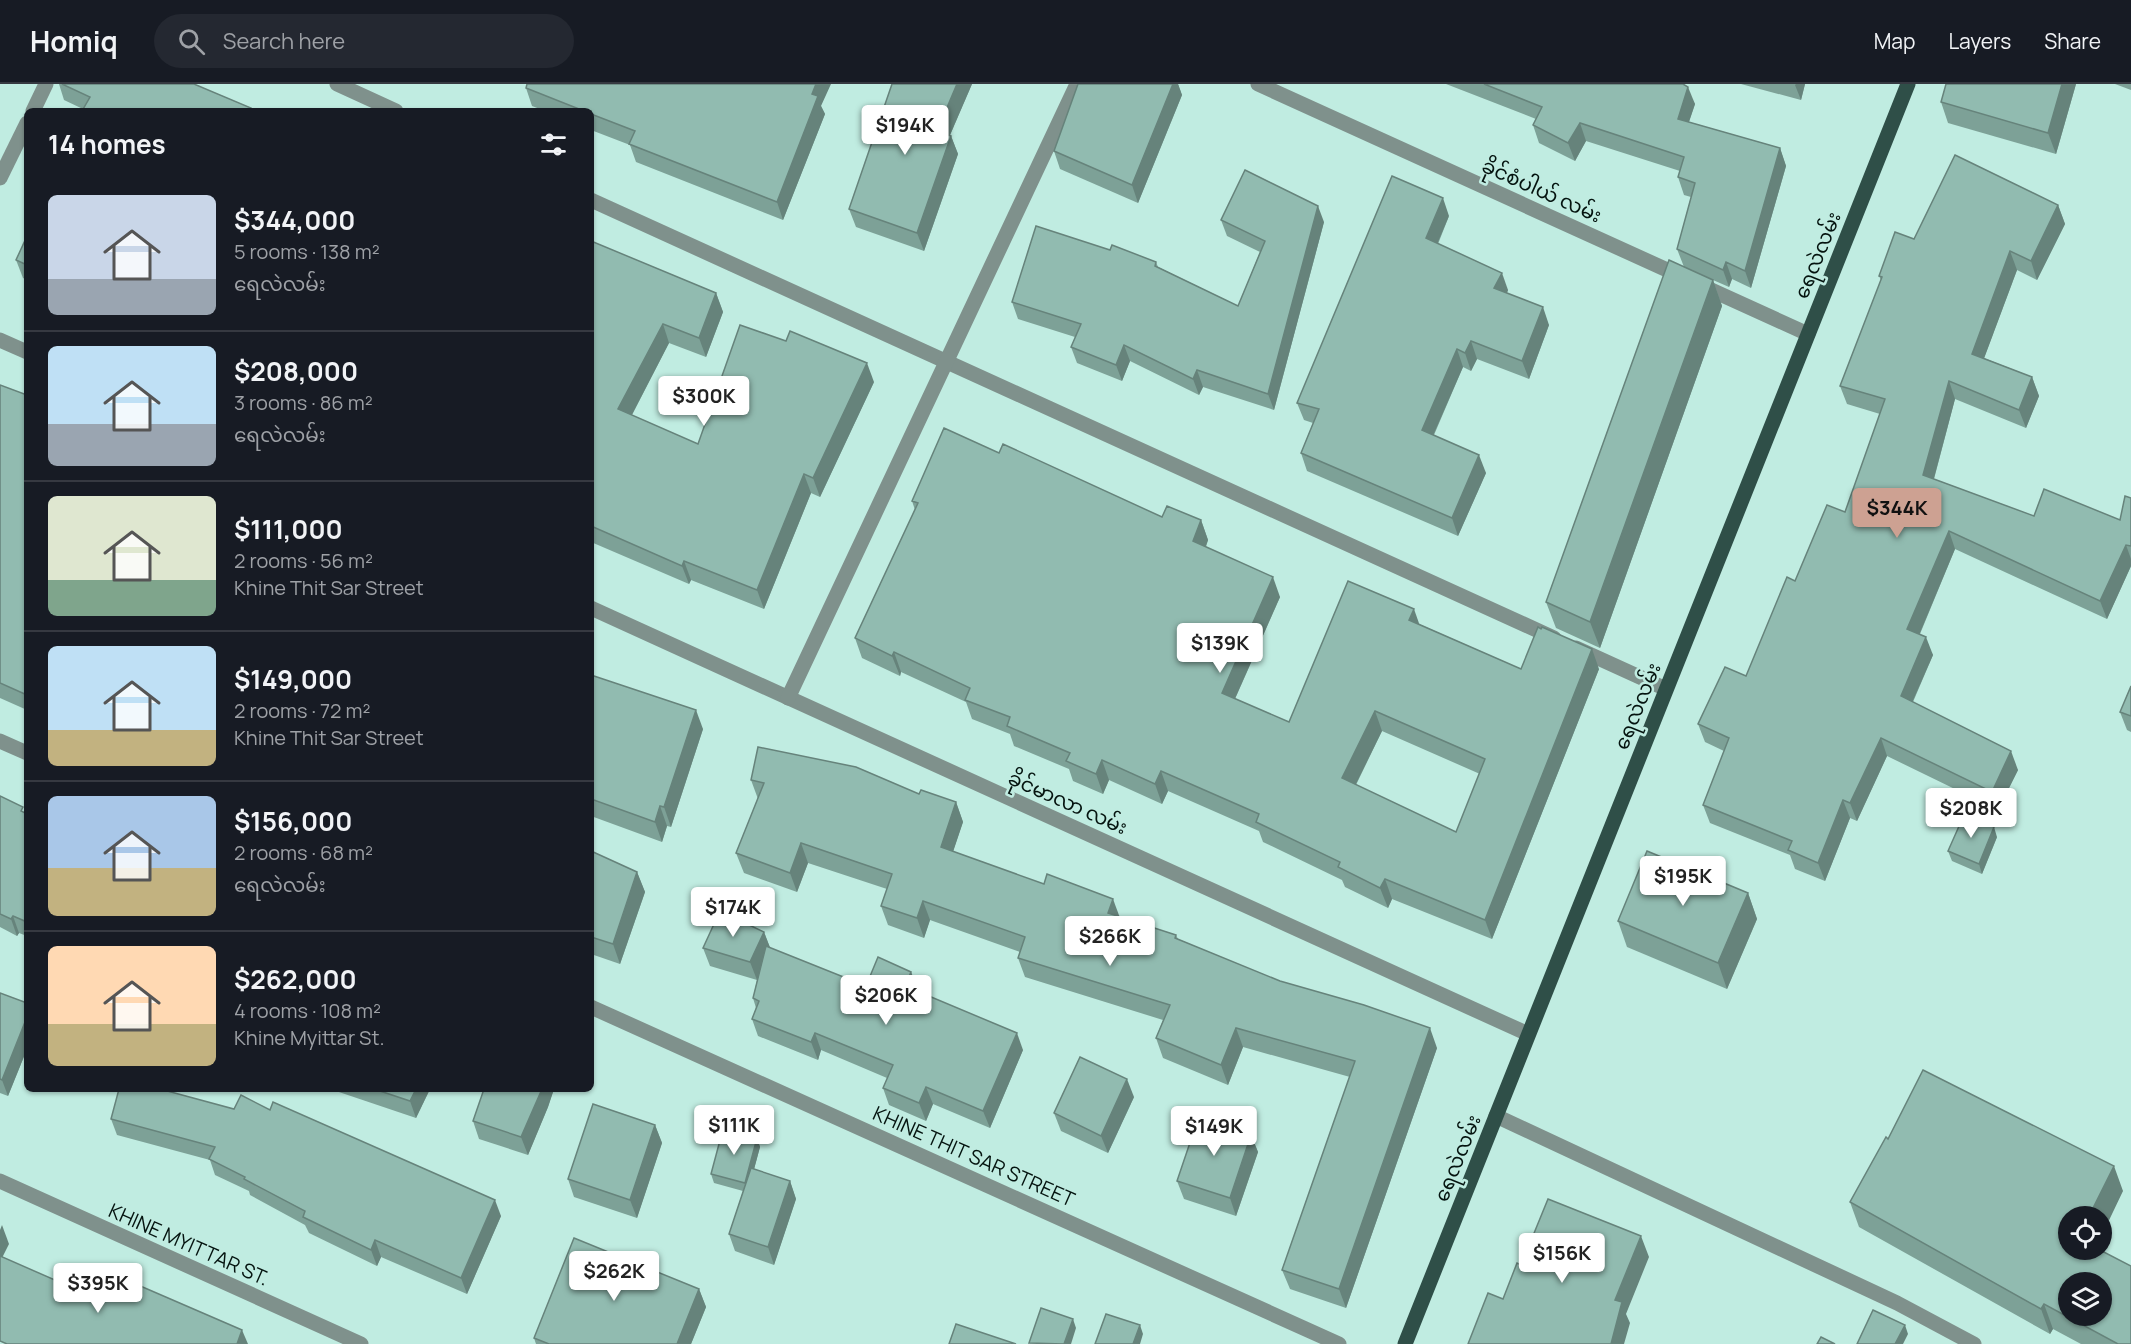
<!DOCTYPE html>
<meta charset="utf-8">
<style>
:root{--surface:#171b24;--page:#242831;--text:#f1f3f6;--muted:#9ea1a6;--line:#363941;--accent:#cda192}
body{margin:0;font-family:Manrope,"Noto Sans Myanmar",sans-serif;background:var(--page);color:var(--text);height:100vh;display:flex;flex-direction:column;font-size:22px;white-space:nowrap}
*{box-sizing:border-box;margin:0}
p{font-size:20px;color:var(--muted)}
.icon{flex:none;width:33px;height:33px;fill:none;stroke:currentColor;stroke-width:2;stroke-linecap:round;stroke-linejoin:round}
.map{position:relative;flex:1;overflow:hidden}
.panel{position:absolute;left:24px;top:24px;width:570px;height:984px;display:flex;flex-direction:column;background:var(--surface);border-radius:9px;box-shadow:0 2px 4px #0004}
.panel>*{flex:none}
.buttons{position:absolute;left:2058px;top:1122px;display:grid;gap:12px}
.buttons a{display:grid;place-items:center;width:54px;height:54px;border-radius:50%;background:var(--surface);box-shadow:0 2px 4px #0004;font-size:30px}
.price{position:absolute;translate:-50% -51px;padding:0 14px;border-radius:6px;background:#fff;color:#222;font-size:20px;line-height:39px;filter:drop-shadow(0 2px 3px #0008)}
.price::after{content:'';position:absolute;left:50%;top:36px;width:18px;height:14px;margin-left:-9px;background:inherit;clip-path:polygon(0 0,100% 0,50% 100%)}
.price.active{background:var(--accent);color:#111}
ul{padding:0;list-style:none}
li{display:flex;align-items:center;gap:18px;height:150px;padding:0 24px}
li+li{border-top:2px solid var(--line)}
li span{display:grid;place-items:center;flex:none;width:168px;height:120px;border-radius:9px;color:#555}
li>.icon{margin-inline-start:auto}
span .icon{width:72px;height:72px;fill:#fffc;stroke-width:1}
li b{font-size:26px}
h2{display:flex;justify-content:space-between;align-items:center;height:72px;padding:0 24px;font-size:26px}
header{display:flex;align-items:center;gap:36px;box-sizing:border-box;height:84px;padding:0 30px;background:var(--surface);border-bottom:2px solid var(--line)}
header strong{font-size:28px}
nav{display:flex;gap:33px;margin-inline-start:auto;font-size:21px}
.search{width:420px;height:54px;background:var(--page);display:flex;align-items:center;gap:15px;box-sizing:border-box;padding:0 21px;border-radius:33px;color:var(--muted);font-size:22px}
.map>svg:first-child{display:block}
</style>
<header>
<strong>Homiq</strong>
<div class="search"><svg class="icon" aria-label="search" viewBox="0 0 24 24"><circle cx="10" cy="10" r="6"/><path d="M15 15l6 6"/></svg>Search here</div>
<nav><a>Map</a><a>Layers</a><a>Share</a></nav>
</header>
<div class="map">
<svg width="2131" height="1260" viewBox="0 0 2131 1260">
<rect width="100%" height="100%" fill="#c0ece1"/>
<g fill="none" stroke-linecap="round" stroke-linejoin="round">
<!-- minor -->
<g stroke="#7f918c" stroke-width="15">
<polyline points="337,0 396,27"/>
<polyline points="1258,0 1808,250"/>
<polyline points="33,27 46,0"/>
<polyline points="0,94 27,39"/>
<polyline points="591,116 1554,554"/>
<polyline points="0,256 27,268"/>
<polyline points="591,524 1528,950"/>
<polyline points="1576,564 1666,605"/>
<polyline points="788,614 1077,0"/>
<polyline points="0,657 27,669"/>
<polyline points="591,923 1339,1260"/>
<polyline points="1496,1032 1897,1219 1974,1260"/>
<polyline points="0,1097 361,1260"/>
</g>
<!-- major -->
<polyline stroke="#2f4f48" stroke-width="15" points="1405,1260 1908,0"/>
</g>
<!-- wall -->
<g fill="#7da197" fill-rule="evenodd">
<polygon points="59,0 194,0 251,24 252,27 82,27 83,25 64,16"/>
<polygon points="892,0 972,0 950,51 951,52 958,70 924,167 856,143 849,125"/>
<polygon points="1078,0 1178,0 1182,11 1138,119 1060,85 1054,67"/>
<polygon points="1446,0 1683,0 1695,20 1689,38 1780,64 1786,82 1751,204 1732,195 1729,203 1713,196 1722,222 1600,564 1556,544 1546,518 1684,183 1677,165 1691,113 1684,111 1678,93 1680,87 1586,57 1575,77 1539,59 1533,41 1536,35"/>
<polygon points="1741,0 1805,0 1801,16"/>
<polygon points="1946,0 2076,0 2056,70 1948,39 1941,18"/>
<polygon points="2115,0 2131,0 2131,6"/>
<polygon points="526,4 821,22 825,30 783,136 636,78 630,61 591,46 591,27 545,27 532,22"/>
<polygon points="2058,121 2065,140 2037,196 2017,186 1984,274 2032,293 2039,312 2026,344 1955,315 1934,395 2034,432 2120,436 2131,414 2131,482 2107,535 1955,465 1920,550 1933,571 1913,618 2018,686 1998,726 1887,672 1857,737 1850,734 1825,797 1795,785 1790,771 1710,739 1703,721 1724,667 1705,658 1698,640 1746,592 1795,497 1845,428 1880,330 1847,320 1840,302 1881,196 1879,192 1914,155"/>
<polygon points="1449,132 1438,160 1508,206 1507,209 1549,241 1529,295 1477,275 1471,287 1463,283 1434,351 1486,389 1458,452 1307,387 1301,369 1313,339 1304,336 1297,319"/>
<polygon points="1221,136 1324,138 1274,326 1203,303 1199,311 1130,277 1122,297 1077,279 1071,263 1075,253 1018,235 1012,218 1110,166 1156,178 1158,183 1238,222 1260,168 1227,152"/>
<polygon points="27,152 27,196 23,194 16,176"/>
<polygon points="591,157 716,209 723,228 706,273 669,259 632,331 698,360 874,298 820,413 811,409 764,525 691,496 689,500 591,458"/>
<polygon points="0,301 27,311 27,626 0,614"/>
<path d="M999 369 1162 433 1201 436 1208 456 1206 463 1280 513 1235 615 1289 638 1419 540 1521 585H1599L1492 855 1392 815 1388 824 1345 803 1342 796 1263 758 1259 747 1168 707 1162 720 1109 696 1103 710 1073 697 1069 685 1014 662 1010 650 972 635 966 618 901 588 900 592 862 574 855 554 915 426 912 417ZM1382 647 1480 690 1456 748 1356 701Z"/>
<polygon points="591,591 703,645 671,743 667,742 662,758 591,732"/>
<polygon points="2131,602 2131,648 2127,646 2120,628"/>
<polygon points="751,696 919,710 956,718 963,738 953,767 1119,833 1176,851 1178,855 1437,964 1346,1224 1290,1205 1282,1186 1350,993 1243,963 1228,1001 1163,974 1156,954 1163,936 1025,893 1018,874 1020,868 930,836 924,854 888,841 881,822 887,805 808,779 797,808 744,789 736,769 758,715"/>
<polygon points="0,712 27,730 27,852 19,849 17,852 0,843"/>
<polygon points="1997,753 1982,790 1952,777 1948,767"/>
<polygon points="591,767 637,788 645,808 620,880 591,870"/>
<polygon points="1748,809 1757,835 1727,905 1627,863 1618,837"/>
<polygon points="764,848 770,864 866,902 911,888 918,905 917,907 1023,966 990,1044 933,1020 926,1037 889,1021 883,1004 887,994 821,966 818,976 758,952 752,935 756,924 753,914 757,896 710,882 703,864"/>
<polygon points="0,909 27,919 27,965 8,1012 0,1009"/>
<polygon points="330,1005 430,1005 416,1034"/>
<polygon points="484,1005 554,1005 548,1023 528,1071 479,1055 473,1037"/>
<polygon points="1134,1013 1108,1069 1061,1047 1054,1029"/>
<polygon points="234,1025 501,1132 467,1210 381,1173 377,1182 309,1149 305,1141 250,1111 249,1107 215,1091 210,1076 117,1051 111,1035"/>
<polygon points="655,1041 662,1059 637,1134 574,1113 568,1095"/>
<polygon points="1251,1051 1258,1068 1236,1132 1184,1115 1177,1097"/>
<polygon points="757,1054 760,1063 754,1085 790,1097 796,1115 774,1181 735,1167 729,1150 743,1107 714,1099 711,1090"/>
<polygon points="1888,1055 2123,1107 2068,1132 2131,1260 2081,1260 2053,1245 2050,1250 1859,1143 1850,1118"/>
<polygon points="699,1205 706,1223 691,1260 536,1260 534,1254"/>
</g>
<!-- shaded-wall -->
<g fill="#66837b">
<polygon points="816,0 831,0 821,22 825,30 783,136 777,118 812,10"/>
<polygon points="957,0 972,0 944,65 937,47"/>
<polygon points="1173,0 1178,0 1182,11 1138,119 1132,101"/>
<polygon points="1796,0 1805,0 1801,16 1795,1"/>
<polygon points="2062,0 2076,0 2056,70 2048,49"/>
<polygon points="1688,3 1695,20 1684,52 1678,35"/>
<polygon points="1580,39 1586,57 1575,77 1568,59"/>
<polygon points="951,52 958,70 924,167 917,149"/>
<polygon points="1780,64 1786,82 1751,204 1745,187"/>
<polygon points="1443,114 1449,132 1432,172 1426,154"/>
<polygon points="2058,121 2065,140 2037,196 2031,177"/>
<polygon points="1318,122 1324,138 1274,326 1268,310"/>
<polygon points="2010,167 2017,186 1979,288 1972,270"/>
<polygon points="1726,178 1732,195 1729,203 1723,186"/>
<polygon points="1502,189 1508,206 1501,222 1494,204"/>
<polygon points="1713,196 1722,222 1600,564 1590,538"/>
<polygon points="716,209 723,228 706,273 699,254"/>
<polygon points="1543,223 1549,241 1529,295 1522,277"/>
<polygon points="663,240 669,259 625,344 618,325"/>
<polygon points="1471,257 1477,275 1471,287 1465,269"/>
<polygon points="1124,261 1130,277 1122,297 1116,281"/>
<polygon points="1457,265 1463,283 1428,363 1422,346"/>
<polygon points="867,279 874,298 820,413 813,394"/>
<polygon points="1197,286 1203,303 1199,311 1193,295"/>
<polygon points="2032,293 2039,312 2026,344 2019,326"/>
<polygon points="1949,297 1955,315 1930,409 1923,391"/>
<polygon points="1479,371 1486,389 1458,452 1452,434"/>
<polygon points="804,390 811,409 764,525 757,506"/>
<polygon points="1201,436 1208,456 1200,477 1193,457"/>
<polygon points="1949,447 1955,465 1914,563 1907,545"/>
<polygon points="2126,461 2131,475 2131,482 2107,535 2100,517"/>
<polygon points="684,477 691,496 689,500 682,482"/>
<polygon points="1273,493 1280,513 1229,628 1222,609"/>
<polygon points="1414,525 1421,545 1409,536"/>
<polygon points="1926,553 1933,571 1907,630 1901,612"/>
<polygon points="1592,565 1599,585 1492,855 1485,836"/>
<polygon points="894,568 901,588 900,592 892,572"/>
<polygon points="696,626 703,645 671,743 664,723"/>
<polygon points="1375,627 1382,647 1349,714 1342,694"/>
<polygon points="1881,654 1887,672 1857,737 1850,719"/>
<polygon points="2011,667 2018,686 1998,726 1992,708"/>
<polygon points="1102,676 1109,696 1103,710 1096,690"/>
<polygon points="1161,687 1168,707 1162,720 1155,700"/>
<polygon points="1843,716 1850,734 1825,797 1818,779"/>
<polygon points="956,718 963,738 948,783 941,763"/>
<polygon points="660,722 667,742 662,758 655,738"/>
<polygon points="1994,743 1997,753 1982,790 1979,780"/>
<polygon points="801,759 808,779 797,808 790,789"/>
<polygon points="637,788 645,808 620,880 613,860"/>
<polygon points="1385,795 1392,815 1388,824 1380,804"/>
<polygon points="1748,809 1757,835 1727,905 1718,879"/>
<polygon points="1113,815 1120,834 1108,829"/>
<polygon points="923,817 930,836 924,854 917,834"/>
<polygon points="13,832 19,849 17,852 11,835"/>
<polygon points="764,848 771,866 757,896 750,878"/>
<polygon points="911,888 918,905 912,919 905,902"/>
<polygon points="27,933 27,965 8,1012 2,996"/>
<polygon points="1236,944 1243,963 1228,1001 1221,981"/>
<polygon points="1430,944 1437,964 1346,1224 1339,1205"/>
<polygon points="815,949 821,966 818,976 811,958"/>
<polygon points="1017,949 1023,966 990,1044 983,1027"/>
<polygon points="1127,995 1134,1013 1108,1069 1101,1052"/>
<polygon points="926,1003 933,1020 926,1037 919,1019"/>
<polygon points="416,1005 430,1005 416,1034 410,1017"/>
<polygon points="542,1005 554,1005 548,1023 528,1071 521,1053"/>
<polygon points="655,1041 662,1059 637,1134 630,1116"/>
<polygon points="1251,1051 1258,1068 1236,1132 1230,1114"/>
<polygon points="757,1054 760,1063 748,1108 745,1099"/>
<polygon points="2114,1082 2123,1107 2102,1151 2102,1132 2089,1132"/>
<polygon points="790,1097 796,1115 774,1181 768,1163"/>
<polygon points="495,1116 501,1132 467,1210 461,1194"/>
<polygon points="2,1141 9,1160 0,1178 0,1146"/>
<polygon points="1641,1152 1649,1173 1626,1230 1630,1239 1624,1260 1611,1260 1615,1216"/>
<polygon points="375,1156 381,1173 377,1182 371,1166"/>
<polygon points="699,1205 706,1223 691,1260 677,1260"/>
<polygon points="2044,1220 2053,1245 2050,1250 2041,1225"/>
<polygon points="1073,1235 1076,1244 1071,1260 1064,1260"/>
<polygon points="1140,1241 1143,1250 1140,1260 1133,1260"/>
<polygon points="1905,1241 1908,1250 1903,1260 1895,1260"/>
<polygon points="242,1246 248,1260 237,1260"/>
</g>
<!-- building -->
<g fill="#91bbb0" stroke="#66837b" stroke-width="1.5" fill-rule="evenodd">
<polygon points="62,0 194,0 251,24 249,27 82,27 90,13"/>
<polygon points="527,0 816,0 812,10 818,12 777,118 629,60 635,47 591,30 591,27 584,27 526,4"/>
<polygon points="892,0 957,0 937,47 951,52 917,149 849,125"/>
<polygon points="1078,0 1173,0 1132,101 1054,67"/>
<polygon points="1484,0 1683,0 1688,3 1678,35 1780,64 1745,187 1726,178 1723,186 1677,165 1695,99 1678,93 1684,73 1580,39 1568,59 1533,41 1542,23"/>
<polygon points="1946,0 2062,0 2048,49 1941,18"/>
<polygon points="1955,71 2058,121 2031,177 2010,167 1972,270 2032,293 2019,326 1949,297 1923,391 2034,432 2044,405 2120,436 2125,412 2131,414 2131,462 2126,461 2100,517 1949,447 1907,545 1926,553 1901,612 2011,667 1992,708 1881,654 1850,719 1843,716 1818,779 1788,766 1792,757 1703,721 1729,654 1698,640 1725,583 1746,592 1787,493 1795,497 1827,421 1845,428 1885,315 1840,302 1882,193 1879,192 1895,148 1914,155"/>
<polygon points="1245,86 1318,122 1268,310 1197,286 1193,295 1124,261 1116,281 1071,263 1081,240 1012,218 1036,142 1110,166 1112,161 1156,178 1155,182 1238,222 1265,157 1221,136"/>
<polygon points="1392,92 1443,114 1426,154 1502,189 1494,204 1543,223 1522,277 1471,257 1465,269 1457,265 1422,346 1479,371 1452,434 1301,369 1319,325 1297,319"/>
<polygon points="27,152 27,181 16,176"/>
<polygon points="591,157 716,209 699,254 663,240 618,325 698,360 740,241 786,257 790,247 867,279 813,394 804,390 757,506 684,477 682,482 591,442"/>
<polygon points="1669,176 1713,196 1590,538 1546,518"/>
<polygon points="0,301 27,311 27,611 0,599"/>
<path d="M944 344 999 369 1003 360 1162 433 1167 422 1201 436 1193 457 1273 493 1222 609 1289 638 1348 497 1414 525 1409 536 1521 585 1538 543 1541 545 1542 543 1592 565 1485 836 1385 795 1380 804 1338 783 1340 778 1256 738 1259 730 1161 687 1155 700 1102 676 1096 690 1066 677 1070 669 1007 642 1010 633 965 616 970 604 894 568 892 572 855 554 918 419 912 417ZM1375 627 1485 675 1456 748 1342 694Z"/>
<polygon points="591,591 696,626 664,723 660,722 655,738 591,715"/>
<polygon points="2131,602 2131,632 2120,628"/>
<polygon points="758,663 856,683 919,710 921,706 956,718 941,763 1044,800 1047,790 1113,815 1108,829 1176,851 1175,854 1280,897 1364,921 1430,944 1339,1205 1282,1186 1355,977 1236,944 1221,981 1156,954 1170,921 1018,874 1025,853 923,817 917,834 881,822 892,790 801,759 790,789 736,769 764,699 751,696"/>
<polygon points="0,712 23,723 21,727 27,730 27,838 13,832 11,835 0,830"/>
<polygon points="1964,731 1994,743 1979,780 1948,767"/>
<polygon points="591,767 637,788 613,860 591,853"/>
<polygon points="1647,767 1748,809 1718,879 1618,837"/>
<polygon points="720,827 764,848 750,878 703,864"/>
<polygon points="766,862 866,902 878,873 911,888 905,902 1017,949 983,1027 926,1003 919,1019 883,1004 893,981 815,949 811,958 752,935 759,917 753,914"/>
<polygon points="0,909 27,919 27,933 2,996 0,995"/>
<polygon points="1080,973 1127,995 1101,1052 1054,1029"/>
<path d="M1923 986 2114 1082 2089 1132H2068V1166H2100L2131 1182V1260H2118L2044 1220 2041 1225 1850 1118 1886 1053 1888 1055ZM2068 1198H2102V1232H2068Z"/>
<polygon points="119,1005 160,1005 234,1025 241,1011 270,1026 273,1018 495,1116 461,1194 375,1156 371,1166 303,1133 305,1127 244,1095 245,1093 209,1075 215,1063 111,1035"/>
<polygon points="374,1005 416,1005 410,1017"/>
<polygon points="484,1005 542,1005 521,1053 473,1037"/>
<polygon points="593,1020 655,1041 630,1116 568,1095"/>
<polygon points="1199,1032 1251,1051 1230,1114 1177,1097"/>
<polygon points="723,1045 757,1054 745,1099 711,1090"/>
<polygon points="751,1084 790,1097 768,1163 729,1150"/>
<polygon points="1548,1115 1641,1152 1615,1216 1622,1218 1611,1260 1468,1260 1488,1209 1503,1215 1517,1179 1521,1181"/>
<polygon points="574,1154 699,1205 677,1260 549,1260 534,1254"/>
<polygon points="0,1172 96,1214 108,1188 242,1246 237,1260 7,1260 0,1257"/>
<polygon points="1041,1224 1073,1235 1064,1260 1029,1259"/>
<polygon points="1873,1226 1905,1241 1895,1260 1857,1260"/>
<polygon points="1106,1230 1140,1241 1133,1260 1095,1260"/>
<polygon points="956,1240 1016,1260 949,1260"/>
<polygon points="1821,1253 1835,1260 1817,1260"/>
</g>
<g text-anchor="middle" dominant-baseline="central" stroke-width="5" stroke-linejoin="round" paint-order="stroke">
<!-- street labels -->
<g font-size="20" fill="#04130f" stroke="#c0ece1">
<text transform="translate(1542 106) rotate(24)">ခိုင်စံပါယ် လမ်း</text>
<text transform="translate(1817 171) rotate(-68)">ရေလဲလမ်း</text>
<text transform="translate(1637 622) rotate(-68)">ရေလဲလမ်း</text>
<text transform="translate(1068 718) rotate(24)">ခိုင်မာလာ လမ်း</text>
<text transform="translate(974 1072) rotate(24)">KHINE THIT SAR STREET</text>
<text transform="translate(1457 1074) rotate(-68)">ရေလဲလမ်း</text>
<text transform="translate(189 1160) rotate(24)">KHINE MYITTAR ST.</text>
</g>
</g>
</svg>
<div class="buttons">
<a><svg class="icon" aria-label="locate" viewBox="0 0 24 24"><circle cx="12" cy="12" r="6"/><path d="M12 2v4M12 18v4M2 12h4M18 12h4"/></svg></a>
<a><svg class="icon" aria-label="layers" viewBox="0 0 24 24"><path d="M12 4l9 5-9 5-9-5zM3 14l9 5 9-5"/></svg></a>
</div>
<b class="price" style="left:905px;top:72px">$194K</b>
<b class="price" style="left:704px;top:343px">$300K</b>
<b class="price active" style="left:1897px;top:455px">$344K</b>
<b class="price" style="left:1220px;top:590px">$139K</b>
<b class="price" style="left:1971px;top:755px">$208K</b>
<b class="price" style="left:1683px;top:823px">$195K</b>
<b class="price" style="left:733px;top:854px">$174K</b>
<b class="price" style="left:1110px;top:883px">$266K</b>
<b class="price" style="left:886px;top:942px">$206K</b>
<b class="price" style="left:734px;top:1072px">$111K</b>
<b class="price" style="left:1214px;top:1073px">$149K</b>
<b class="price" style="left:1562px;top:1200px">$156K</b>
<b class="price" style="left:614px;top:1218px">$262K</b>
<b class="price" style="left:98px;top:1230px">$395K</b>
<section class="panel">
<h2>14 homes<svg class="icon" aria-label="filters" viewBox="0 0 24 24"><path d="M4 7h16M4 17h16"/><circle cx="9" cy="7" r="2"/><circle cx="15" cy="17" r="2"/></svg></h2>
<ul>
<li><span style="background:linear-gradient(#c9d6e8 70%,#9aa5b1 0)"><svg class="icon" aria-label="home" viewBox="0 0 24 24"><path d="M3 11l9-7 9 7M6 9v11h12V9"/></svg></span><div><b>$344,000</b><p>5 rooms · 138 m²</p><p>ရေလဲလမ်း</p></div></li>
<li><span style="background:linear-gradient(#bfe0f5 65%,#9aa5b1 0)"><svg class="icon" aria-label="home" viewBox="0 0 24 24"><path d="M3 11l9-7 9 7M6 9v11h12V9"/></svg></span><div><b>$208,000</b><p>3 rooms · 86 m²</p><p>ရေလဲလမ်း</p></div></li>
<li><span style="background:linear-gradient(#dfe7d0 70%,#7fa58c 0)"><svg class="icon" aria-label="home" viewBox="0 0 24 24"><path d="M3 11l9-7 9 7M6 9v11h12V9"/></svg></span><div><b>$111,000</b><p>2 rooms · 56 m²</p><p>Khine Thit Sar Street</p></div></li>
<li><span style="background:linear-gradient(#bfe0f5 70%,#c2b280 0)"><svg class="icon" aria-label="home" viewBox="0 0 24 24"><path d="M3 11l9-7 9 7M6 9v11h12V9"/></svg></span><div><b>$149,000</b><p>2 rooms · 72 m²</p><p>Khine Thit Sar Street</p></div></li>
<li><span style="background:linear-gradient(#a9c7e8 60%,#c2b280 0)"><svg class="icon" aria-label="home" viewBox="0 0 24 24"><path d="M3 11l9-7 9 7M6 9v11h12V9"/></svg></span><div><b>$156,000</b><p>2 rooms · 68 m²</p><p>ရေလဲလမ်း</p></div></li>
<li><span style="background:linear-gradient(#ffd9b3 65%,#c2b280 0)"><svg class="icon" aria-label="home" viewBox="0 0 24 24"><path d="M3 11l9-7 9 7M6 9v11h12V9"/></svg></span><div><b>$262,000</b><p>4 rooms · 108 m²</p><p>Khine Myittar St.</p></div></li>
</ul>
</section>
</div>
